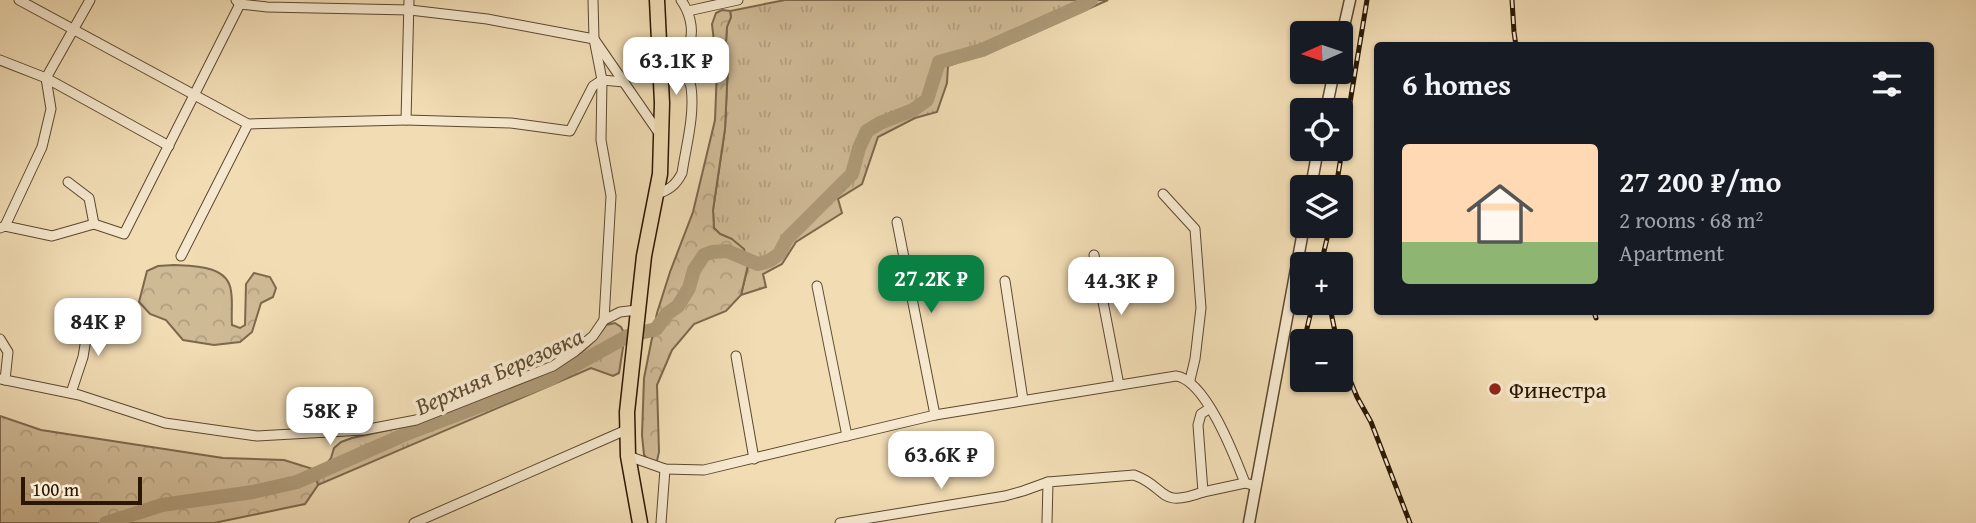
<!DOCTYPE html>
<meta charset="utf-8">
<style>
:root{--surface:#171b24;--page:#20242c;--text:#f1f3f6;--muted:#9ea1a6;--accent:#0b8043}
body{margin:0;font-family:"Gentium Book Plus",serif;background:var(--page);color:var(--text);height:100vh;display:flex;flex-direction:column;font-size:26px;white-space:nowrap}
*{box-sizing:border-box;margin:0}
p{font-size:23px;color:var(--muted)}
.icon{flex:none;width:38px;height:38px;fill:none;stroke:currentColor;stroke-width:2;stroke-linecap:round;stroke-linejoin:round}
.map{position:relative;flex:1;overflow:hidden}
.panel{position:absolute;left:1374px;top:42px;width:560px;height:273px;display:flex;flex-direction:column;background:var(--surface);border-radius:7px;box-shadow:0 2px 5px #0004}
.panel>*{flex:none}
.needle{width:46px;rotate:267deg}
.buttons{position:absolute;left:1290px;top:21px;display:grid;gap:14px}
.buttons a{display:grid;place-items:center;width:63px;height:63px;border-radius:7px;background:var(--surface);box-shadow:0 2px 5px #0004;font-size:35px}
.scale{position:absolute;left:21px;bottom:18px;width:121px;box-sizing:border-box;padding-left:7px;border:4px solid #2a1601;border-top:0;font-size:19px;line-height:24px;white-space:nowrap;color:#2a1601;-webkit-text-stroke:5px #f6e8ce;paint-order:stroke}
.price{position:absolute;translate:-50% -60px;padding:0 16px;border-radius:14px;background:#fff;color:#222;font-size:23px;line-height:46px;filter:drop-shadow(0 2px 4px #0008)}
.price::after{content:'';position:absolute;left:50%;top:42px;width:21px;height:16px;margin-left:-10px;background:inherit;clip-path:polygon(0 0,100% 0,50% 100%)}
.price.selected{background:var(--accent);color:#fff}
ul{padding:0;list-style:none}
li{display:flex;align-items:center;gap:21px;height:175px;padding:0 28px}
li span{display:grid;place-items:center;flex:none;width:196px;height:140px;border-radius:7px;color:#555}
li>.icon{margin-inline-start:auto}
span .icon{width:84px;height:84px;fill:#fffc;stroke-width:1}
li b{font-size:30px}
h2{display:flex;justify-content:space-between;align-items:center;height:84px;padding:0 28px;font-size:30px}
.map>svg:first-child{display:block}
</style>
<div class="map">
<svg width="1976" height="523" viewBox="0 0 1976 523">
<defs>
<pattern id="grass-tufts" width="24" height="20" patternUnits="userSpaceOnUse" patternTransform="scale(1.75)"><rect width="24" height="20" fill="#cfba96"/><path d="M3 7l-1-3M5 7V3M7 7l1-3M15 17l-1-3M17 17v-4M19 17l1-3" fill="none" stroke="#b29f80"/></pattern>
<pattern id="forest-crowns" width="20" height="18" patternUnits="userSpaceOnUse" patternTransform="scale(1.75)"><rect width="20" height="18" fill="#cfba96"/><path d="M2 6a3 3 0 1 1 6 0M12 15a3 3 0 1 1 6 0" fill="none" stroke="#b29f80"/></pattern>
</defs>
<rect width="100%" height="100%" fill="#f1dcb4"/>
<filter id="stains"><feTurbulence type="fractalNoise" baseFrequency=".00286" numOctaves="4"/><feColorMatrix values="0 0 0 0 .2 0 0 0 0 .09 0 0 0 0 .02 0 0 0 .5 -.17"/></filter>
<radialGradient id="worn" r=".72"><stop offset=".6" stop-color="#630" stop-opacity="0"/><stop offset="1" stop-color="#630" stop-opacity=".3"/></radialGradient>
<!-- grass -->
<g fill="url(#grass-tufts)" stroke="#7c684c" stroke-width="2">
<polygon points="785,0 1108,0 1019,40 948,66 947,83 937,112 915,118 878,137 862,184 838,199 842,213 796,242 782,264 763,274 766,287 741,295 748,266 732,239 720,234 714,228 713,210 725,129 728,64 726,42 727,26 731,17 730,11"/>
<path d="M615 323 621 327 625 335 619 373 613 376 591 368 318 485 313 469 324 467 331 458 334 448 341 442 352 438 416 424 549 374C572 361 592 347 606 325Z"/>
</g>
<!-- forest -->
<g fill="url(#forest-crowns)" stroke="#7c684c" stroke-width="2">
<polygon points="722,10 730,11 731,17 727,27 726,42 728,64 725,129 713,210 714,228 720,234 732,239 744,249 748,265 741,295 726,311 694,324 672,350 657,385 659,452 657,461 650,461 644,455 642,435 644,378 657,313 670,272 693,212 715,120 717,68 712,24 716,13"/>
<path d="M174 265C193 266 228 265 231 291 233 302 231 314 232 325L240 328 245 325 246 284 254 273 270 277 276 288 273 297 261 303 252 332 240 342 214 345 183 340 166 320 150 314 139 302 147 271 158 266Z"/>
<polygon points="0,416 41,430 223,458 284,460 313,469 318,485 305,504 214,523 0,523"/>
</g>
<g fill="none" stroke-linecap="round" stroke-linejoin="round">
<!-- river -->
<g stroke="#ad9977" stroke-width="14">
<polyline points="644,332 656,329 667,314 678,306 689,288 694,270 704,255 712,252 727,251 758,264 769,261 779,254 787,239 852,174 859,148 867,131 880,123 913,110 927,100 939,62 982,50 1085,4 1091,0"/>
<polyline points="106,523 162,505 253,492 297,482 406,434 548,380 628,336"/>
</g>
<defs>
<g id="minor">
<polyline points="19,0 248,124 406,120 409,0"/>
<polyline points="236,0 240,4 267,7 410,10 487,19 594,39 661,136"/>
<polyline points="593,0 594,39 602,80 601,140 611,196 604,320"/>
<polyline points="688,11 738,0"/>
<polyline points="0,60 46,78 169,146"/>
<polyline points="406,120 511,123 570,131 593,86 602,80 624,82"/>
<polyline points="68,182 89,198 94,224"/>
<path d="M657 194C669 190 676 185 682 173 686 146 695 115 691 87 689 78 682 71 683 62 683 54 688 48 690 41 694 28 689 11 681 0"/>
<polyline points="1163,194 1195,229 1201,308 1195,359 1190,380"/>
<polyline points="897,222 935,415"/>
<polyline points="5,226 42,147 51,109 46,78 90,0"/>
<polyline points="0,228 5,226 52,236 94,224 124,234 240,4 240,0"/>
<polyline points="1094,255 1119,385"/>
<polyline points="181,256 248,124"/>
<polyline points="1005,281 1023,400"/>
<polyline points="817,286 847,436"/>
<polyline points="0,339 8,352 5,380"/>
<polyline points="736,356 754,459"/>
<polyline points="0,379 79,395 165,423 257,436 364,430 416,420 553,366 574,352 593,336 604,320 620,312 637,310"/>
<polyline points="71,393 83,357 90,315"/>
<path d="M628 456 665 469 704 470 935 415 1176 376C1206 380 1235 457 1245 483L1256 486"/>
<polyline points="1203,492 1245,483"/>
<polyline points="414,523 626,430"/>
<polyline points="661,523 665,469"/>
<polyline points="840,523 1005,496 1023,491 1048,482"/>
<path d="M1047 523 1048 482 1134 475C1168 487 1157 509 1203 492L1198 425 1201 414 1210 408"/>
</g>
<g id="tertiary">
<polyline points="1340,44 1350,0"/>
<polyline points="1326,110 1334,72"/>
<polyline points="1311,187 1318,149"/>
<polyline points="1249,523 1304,226"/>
</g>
<polyline id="primary" points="640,523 628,456 627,412 644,256 660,174 662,103 657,0"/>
</defs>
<!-- minor casing -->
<use href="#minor" stroke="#5c482e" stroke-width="11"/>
<!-- tertiary casing -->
<use href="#tertiary" stroke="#5c482e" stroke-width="13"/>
<!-- primary casing -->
<use href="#primary" stroke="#2a1601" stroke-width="17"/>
<!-- minor -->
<use href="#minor" stroke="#f6e8ce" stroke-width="9"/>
<!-- tertiary -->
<use href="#tertiary" stroke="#f6e8ce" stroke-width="10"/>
<!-- primary -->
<use href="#primary" stroke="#f1dcb4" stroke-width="14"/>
<defs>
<g id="rail">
<polyline points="1512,0 1514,32 1516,46"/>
<polyline points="1336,187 1367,0"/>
<polyline points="1321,264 1330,226"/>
<polyline points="1329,303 1337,341"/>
<polyline points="1594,312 1596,318"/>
<polyline points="1304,341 1313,303"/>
<polyline points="1340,356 1357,397 1371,422 1410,523"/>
<polyline points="1299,363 1302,351"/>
</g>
</defs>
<!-- rail casing -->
<use href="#rail" stroke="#2a1601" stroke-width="5"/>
<!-- rail -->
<use href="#rail" stroke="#f6e8ce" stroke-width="2.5" stroke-dasharray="8" stroke-linecap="butt"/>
</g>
<!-- markers -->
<circle fill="#8f2418" stroke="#f6e8ce" stroke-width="2.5" cx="1495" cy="389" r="7"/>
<g text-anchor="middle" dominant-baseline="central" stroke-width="7" stroke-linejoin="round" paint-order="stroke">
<!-- poi labels -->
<g font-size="23" fill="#2a1601" stroke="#f6e8ce" text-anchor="start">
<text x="1509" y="389">Финестра</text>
</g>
<!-- water labels -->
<g font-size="24" font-style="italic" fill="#5e4a30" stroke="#f6e8ce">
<text transform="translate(499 371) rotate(-24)">Верхняя Березовка</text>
</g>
</g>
<rect width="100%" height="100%" filter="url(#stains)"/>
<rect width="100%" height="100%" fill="url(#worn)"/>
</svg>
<div class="buttons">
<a><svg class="needle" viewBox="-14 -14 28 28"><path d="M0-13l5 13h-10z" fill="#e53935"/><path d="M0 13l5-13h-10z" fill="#9ea1a6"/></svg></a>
<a><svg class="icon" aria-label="locate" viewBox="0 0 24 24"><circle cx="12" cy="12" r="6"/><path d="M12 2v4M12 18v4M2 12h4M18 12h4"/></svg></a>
<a><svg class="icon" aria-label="layers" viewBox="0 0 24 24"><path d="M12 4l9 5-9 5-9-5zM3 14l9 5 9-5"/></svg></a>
<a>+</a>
<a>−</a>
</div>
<div class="scale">100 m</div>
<b class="price" style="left:676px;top:97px">63.1K ₽</b>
<b class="price selected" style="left:931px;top:315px">27.2K ₽</b>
<b class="price" style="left:1121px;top:317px">44.3K ₽</b>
<b class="price" style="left:98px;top:358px">84K ₽</b>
<b class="price" style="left:330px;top:447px">58K ₽</b>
<b class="price" style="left:941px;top:491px">63.6K ₽</b>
<section class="panel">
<h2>6 homes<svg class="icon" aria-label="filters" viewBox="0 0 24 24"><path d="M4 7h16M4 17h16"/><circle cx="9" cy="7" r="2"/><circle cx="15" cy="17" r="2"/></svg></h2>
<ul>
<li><span style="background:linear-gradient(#ffd9b3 70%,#8fb573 0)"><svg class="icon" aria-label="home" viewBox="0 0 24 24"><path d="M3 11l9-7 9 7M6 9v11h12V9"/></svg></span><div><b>27 200 ₽/mo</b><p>2 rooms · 68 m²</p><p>Apartment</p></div></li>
</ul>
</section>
</div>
